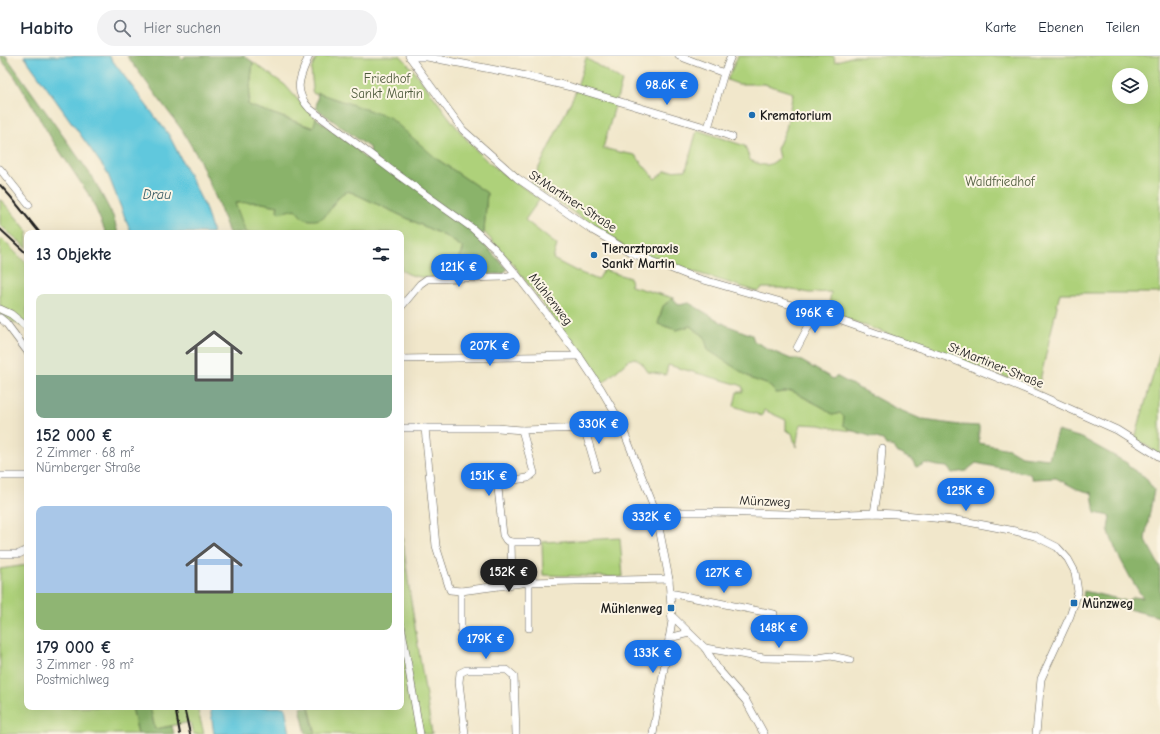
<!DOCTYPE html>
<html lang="de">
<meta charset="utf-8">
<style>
:root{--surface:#fff;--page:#f2f2f3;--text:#1f2937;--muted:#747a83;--line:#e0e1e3;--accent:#1a73e8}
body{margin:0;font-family:"Comic Neue",sans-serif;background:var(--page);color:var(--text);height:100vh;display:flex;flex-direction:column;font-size:15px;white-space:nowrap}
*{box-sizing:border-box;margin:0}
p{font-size:13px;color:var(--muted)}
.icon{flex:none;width:22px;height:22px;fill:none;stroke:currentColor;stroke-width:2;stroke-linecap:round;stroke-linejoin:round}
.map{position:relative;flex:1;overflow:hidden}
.sheet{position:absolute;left:24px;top:174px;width:380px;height:480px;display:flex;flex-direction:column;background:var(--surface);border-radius:8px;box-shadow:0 4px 16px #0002}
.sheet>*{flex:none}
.tools{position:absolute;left:1112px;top:12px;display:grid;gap:8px}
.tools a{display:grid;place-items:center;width:36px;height:36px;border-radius:50%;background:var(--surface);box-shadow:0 4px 16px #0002;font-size:20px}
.price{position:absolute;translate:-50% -34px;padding:0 9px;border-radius:14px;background:var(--accent);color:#fff;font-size:13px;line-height:26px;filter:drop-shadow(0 1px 2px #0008)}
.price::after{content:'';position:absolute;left:50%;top:24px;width:12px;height:9px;margin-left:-6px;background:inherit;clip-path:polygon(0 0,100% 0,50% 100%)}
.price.selected{background:#222;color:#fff}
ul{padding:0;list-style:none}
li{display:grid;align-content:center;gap:8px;height:212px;padding:0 12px}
li span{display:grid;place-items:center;height:124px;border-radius:8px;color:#555}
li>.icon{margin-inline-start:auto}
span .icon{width:72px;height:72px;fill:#fffc;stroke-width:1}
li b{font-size:17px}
h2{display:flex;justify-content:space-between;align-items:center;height:48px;padding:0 12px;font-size:17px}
header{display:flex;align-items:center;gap:24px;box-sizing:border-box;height:56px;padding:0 20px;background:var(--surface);border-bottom:1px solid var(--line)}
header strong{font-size:19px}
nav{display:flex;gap:22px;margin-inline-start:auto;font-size:14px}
.search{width:280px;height:36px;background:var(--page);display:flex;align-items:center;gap:10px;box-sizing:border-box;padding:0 14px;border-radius:22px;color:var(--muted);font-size:15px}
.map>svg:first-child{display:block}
</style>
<header>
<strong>Habito</strong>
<div class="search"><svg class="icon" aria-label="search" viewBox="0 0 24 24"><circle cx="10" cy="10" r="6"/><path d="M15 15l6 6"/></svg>Hier suchen</div>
<nav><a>Karte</a><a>Ebenen</a><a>Teilen</a></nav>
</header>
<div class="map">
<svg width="1160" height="678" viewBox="0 0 1160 678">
<rect width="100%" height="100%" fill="#fcf5e5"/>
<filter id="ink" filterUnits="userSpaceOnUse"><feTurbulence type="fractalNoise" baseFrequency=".025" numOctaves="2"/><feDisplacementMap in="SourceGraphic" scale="8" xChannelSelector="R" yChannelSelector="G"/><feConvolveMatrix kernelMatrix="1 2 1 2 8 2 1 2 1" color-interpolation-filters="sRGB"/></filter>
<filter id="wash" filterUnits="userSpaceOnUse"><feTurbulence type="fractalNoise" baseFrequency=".012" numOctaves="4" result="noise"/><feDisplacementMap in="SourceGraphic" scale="16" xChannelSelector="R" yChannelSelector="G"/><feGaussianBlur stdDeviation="0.9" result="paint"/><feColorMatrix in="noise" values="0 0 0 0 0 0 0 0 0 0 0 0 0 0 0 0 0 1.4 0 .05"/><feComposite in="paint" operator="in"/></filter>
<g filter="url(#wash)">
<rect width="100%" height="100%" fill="#f1e7cb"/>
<!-- green -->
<g fill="#aed17a" stroke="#65764b" fill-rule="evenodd">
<path d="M317 0H401C432 34 454 74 487 105 503 119 523 131 540 143L525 164 557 189 553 203 576 215 598 224 604 214 630 222 631 230 673 242 663 250 658 268 677 274 690 270 704 280 752 323 769 329 776 337 792 335 824 352 833 359 840 357 844 361V369L853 375 837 373 820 369 800 368 796 391 792 377 786 375V364L764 354 762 360 734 350 737 336H743V331L740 329 668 309 666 319 648 316 642 307 634 302 629 304 602 328 513 208 484 176 487 137 437 103 318 38H314L312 35 313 32 311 14Z"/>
<path d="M738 0H834L835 6 854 0H1160V237H1060L1038 333 828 256 831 236 809 237 781 232H762L758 236 634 197 531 128 575 37 586 2 622 25 603 92 619 96 635 99 655 123 665 115 686 114 697 74 745 90 750 104C763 110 768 112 779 102L777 93 786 73 793 37 764 28H738L727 24ZM1119 19H1141V41H1119Z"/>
<polygon points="253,6 285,29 298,44 316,62 314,72 248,49"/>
<path d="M347 135 351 136 447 181 462 191 463 193C461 204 452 209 442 212L439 221C426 222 413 222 401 214V177H246L234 147 257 146 278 150 277 154 296 152 325 160 342 137Z"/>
<polygon points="0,143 11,155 29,177 27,177 27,192 0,169"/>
<polygon points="0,181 27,208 27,273 0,259"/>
<polygon points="1160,295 1160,399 1135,382"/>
<polygon points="401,469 410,539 432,678 316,678 309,651 401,651"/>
<polygon points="620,482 623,521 543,519 542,486"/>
<polygon points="27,509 27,651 132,651 138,678 0,678 0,513"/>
<polygon points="150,651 197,651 204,678 193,678 190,666 155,673"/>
</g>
<!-- forest -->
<g fill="#8ab36a" stroke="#536843">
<polygon points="0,0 6,0 93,122 113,160 118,177 106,177 91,142 53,85 15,21 0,2"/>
<path d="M127 0H180L183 3 185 0H244L253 6 248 49 313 72 316 62 353 90 366 103 371 93 316 52 318 37 389 61 437 103 487 137 484 176 481 185 507 213 504 217 500 218H466L439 221 437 217C441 212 443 212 449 210 456 208 460 201 463 195L462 191 447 181 351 136C348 135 345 136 342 138 330 148 329 166 310 164 302 163 299 159 296 153L279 157 277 154 278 150 257 146 235 147 246 177H229L218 147 199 103 182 74Z"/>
<polygon points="673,242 679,249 689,247 726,269 752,279 754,285 772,295 791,303 798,303 833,323 836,320 891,350 923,364 960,369 979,370 979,387 1009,393 1021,400 1049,403 1057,375 1082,382 1127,407 1129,411 1145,421 1154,434 1145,483 1160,511 1160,561 1083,542 1084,535 1127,545 1133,541 1143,542 1130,521 1117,497 1108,474 1110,460 1095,457 1092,437 1077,433 1056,422 1032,423 1030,418 976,407 966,415 952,417 947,411 938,410 925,407 923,409 916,411 912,404 898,397 894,391 886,389 883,384 853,375 843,369 844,361 840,357 833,359 824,352 792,335 776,337 769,329 752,323 708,294 704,280 690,270 677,274 658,268 663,250"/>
<polygon points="132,651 150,651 155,673 172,670 174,678 138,678"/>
<polygon points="300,651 309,651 315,678 306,678"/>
</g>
<!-- water -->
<g fill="#61c8dd" stroke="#3e727c">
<polygon points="24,0 109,0 169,79 205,151 213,177 131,177 107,116"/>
<polygon points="210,651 285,651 290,678 214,678"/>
</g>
</g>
<g filter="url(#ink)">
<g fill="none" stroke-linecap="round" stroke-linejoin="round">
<defs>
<g id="street">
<path d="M309 0C300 21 292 34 310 53L394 116 472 172 495 193 516 218 579 300 601 333 615 357 622 371 656 456 669 523 672 565 653 678"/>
<polyline points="409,0 463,74 517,122 592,174 632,197 690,220 816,256 884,280 952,303 1030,335 1117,374 1160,401"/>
<polyline points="679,0 724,17"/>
<polyline points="410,1 427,1 517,18 571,31 708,72 732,81"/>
<polyline points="708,72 724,17 731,0"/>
<polyline points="0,113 29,149"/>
<polyline points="401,251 420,228 427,223 504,221 516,218"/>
<polyline points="0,253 11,258 27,271"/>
<polyline points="0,262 6,267 27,295"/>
<polyline points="797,292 816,256"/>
<polyline points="401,303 579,300"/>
<polyline points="584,371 596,412"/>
<polyline points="401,372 425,372"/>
<polyline points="522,374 534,417 528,422 499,426 498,432 503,479 506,484 511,486 539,486"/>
<polyline points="0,420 27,420"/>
<polyline points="656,456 709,456 824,459 874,457 895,458 963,465 1015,475 1035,480 1057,491 1068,503 1075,516 1078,536 1070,560 1041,623 1036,678"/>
<polyline points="874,457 880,420 882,392"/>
<polyline points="511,486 512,527"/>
<polyline points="0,498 19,498 27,494"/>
<polyline points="529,526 669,523"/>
<polyline points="461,535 529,526 529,572"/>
<polyline points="670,537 774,558"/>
<polyline points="672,560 705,592 718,613 746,645 764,678"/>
<polyline points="401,569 420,678"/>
<polyline points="669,582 689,577"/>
<polyline points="461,584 461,535 450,534 436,490 425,372 498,372 522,374 622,371"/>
<polyline points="705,592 764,602 811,603 831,600 850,604"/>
<polyline points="465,678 459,626 460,617 466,614 507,614 514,620 516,678"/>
</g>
</defs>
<!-- street casing -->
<use href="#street" stroke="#676359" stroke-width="8"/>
<!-- street -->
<use href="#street" stroke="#fff" stroke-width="7"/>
<!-- rail -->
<g stroke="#1c1c1c" stroke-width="2">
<polyline points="0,129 10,140 40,177"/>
<polyline points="0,173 27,198"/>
<polyline points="175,651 180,678"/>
<polyline points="184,651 190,678"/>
</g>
</g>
</g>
<!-- markers -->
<g fill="#1f6fb2" stroke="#fcf5e5" stroke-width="1.5">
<circle cx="752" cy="59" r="4"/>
<circle cx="594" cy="199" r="4"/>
<rect x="1070" y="543" width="8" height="8" rx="2"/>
<rect x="667" y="548" width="8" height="8" rx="2"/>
</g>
<g text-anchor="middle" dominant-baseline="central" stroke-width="4" stroke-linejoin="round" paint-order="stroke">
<!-- park labels -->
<g font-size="13" fill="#4f5b3d" stroke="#fcf5e5">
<text x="387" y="22">Friedhof<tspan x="387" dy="15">Sankt Martin</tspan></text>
<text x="1000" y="125">Waldfriedhof</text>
</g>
<!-- poi labels -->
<g font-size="13" font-weight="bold" fill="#1c1c1c" stroke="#fcf5e5" text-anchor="start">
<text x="760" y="59">Krematorium</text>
<text x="602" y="192">Tierarztpraxis<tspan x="602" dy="15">Sankt Martin</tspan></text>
<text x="1082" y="547">Münzweg</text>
<text x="663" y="552" text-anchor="end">Mühlenweg</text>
</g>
<!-- street labels -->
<g font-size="13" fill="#1c1c1c" stroke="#fcf5e5">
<text transform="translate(573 145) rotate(33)">St.Martiner-Straße</text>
<text transform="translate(551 243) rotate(52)">Mühlenweg</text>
<text transform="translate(996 309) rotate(22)">St.Martiner-Straße</text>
<text transform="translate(765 445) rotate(2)">Münzweg</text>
</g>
<!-- water labels -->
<g font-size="14" font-style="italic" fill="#345860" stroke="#fcf5e5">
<text x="157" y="138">Drau</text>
</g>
</g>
</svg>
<div class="tools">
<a><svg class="icon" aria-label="layers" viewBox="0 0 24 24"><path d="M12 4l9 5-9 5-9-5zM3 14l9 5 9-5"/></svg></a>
</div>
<b class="price" style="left:667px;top:50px">98.6K €</b>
<b class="price" style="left:459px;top:232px">121K €</b>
<b class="price" style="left:815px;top:278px">196K €</b>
<b class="price" style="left:490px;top:311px">207K €</b>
<b class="price" style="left:599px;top:389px">330K €</b>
<b class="price" style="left:489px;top:441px">151K €</b>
<b class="price" style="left:966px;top:456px">125K €</b>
<b class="price" style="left:652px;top:482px">332K €</b>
<b class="price selected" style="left:509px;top:537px">152K €</b>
<b class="price" style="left:724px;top:538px">127K €</b>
<b class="price" style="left:779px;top:593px">148K €</b>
<b class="price" style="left:486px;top:604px">179K €</b>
<b class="price" style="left:653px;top:618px">133K €</b>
<section class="sheet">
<h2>13 Objekte<svg class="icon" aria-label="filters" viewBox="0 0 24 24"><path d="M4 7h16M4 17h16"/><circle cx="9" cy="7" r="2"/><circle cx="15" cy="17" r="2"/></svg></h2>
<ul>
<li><span style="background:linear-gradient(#dfe7d0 65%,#7fa58c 0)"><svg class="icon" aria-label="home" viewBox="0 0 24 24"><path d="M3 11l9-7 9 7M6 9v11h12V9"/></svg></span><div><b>152 000 €</b><p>2 Zimmer · 68 m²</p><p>Nürnberger Straße</p></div></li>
<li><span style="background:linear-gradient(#a9c7e8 70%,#8fb573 0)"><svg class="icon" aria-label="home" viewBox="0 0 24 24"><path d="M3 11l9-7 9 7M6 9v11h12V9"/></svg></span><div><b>179 000 €</b><p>3 Zimmer · 98 m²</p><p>Postmichlweg</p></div></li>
</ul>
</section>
</div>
